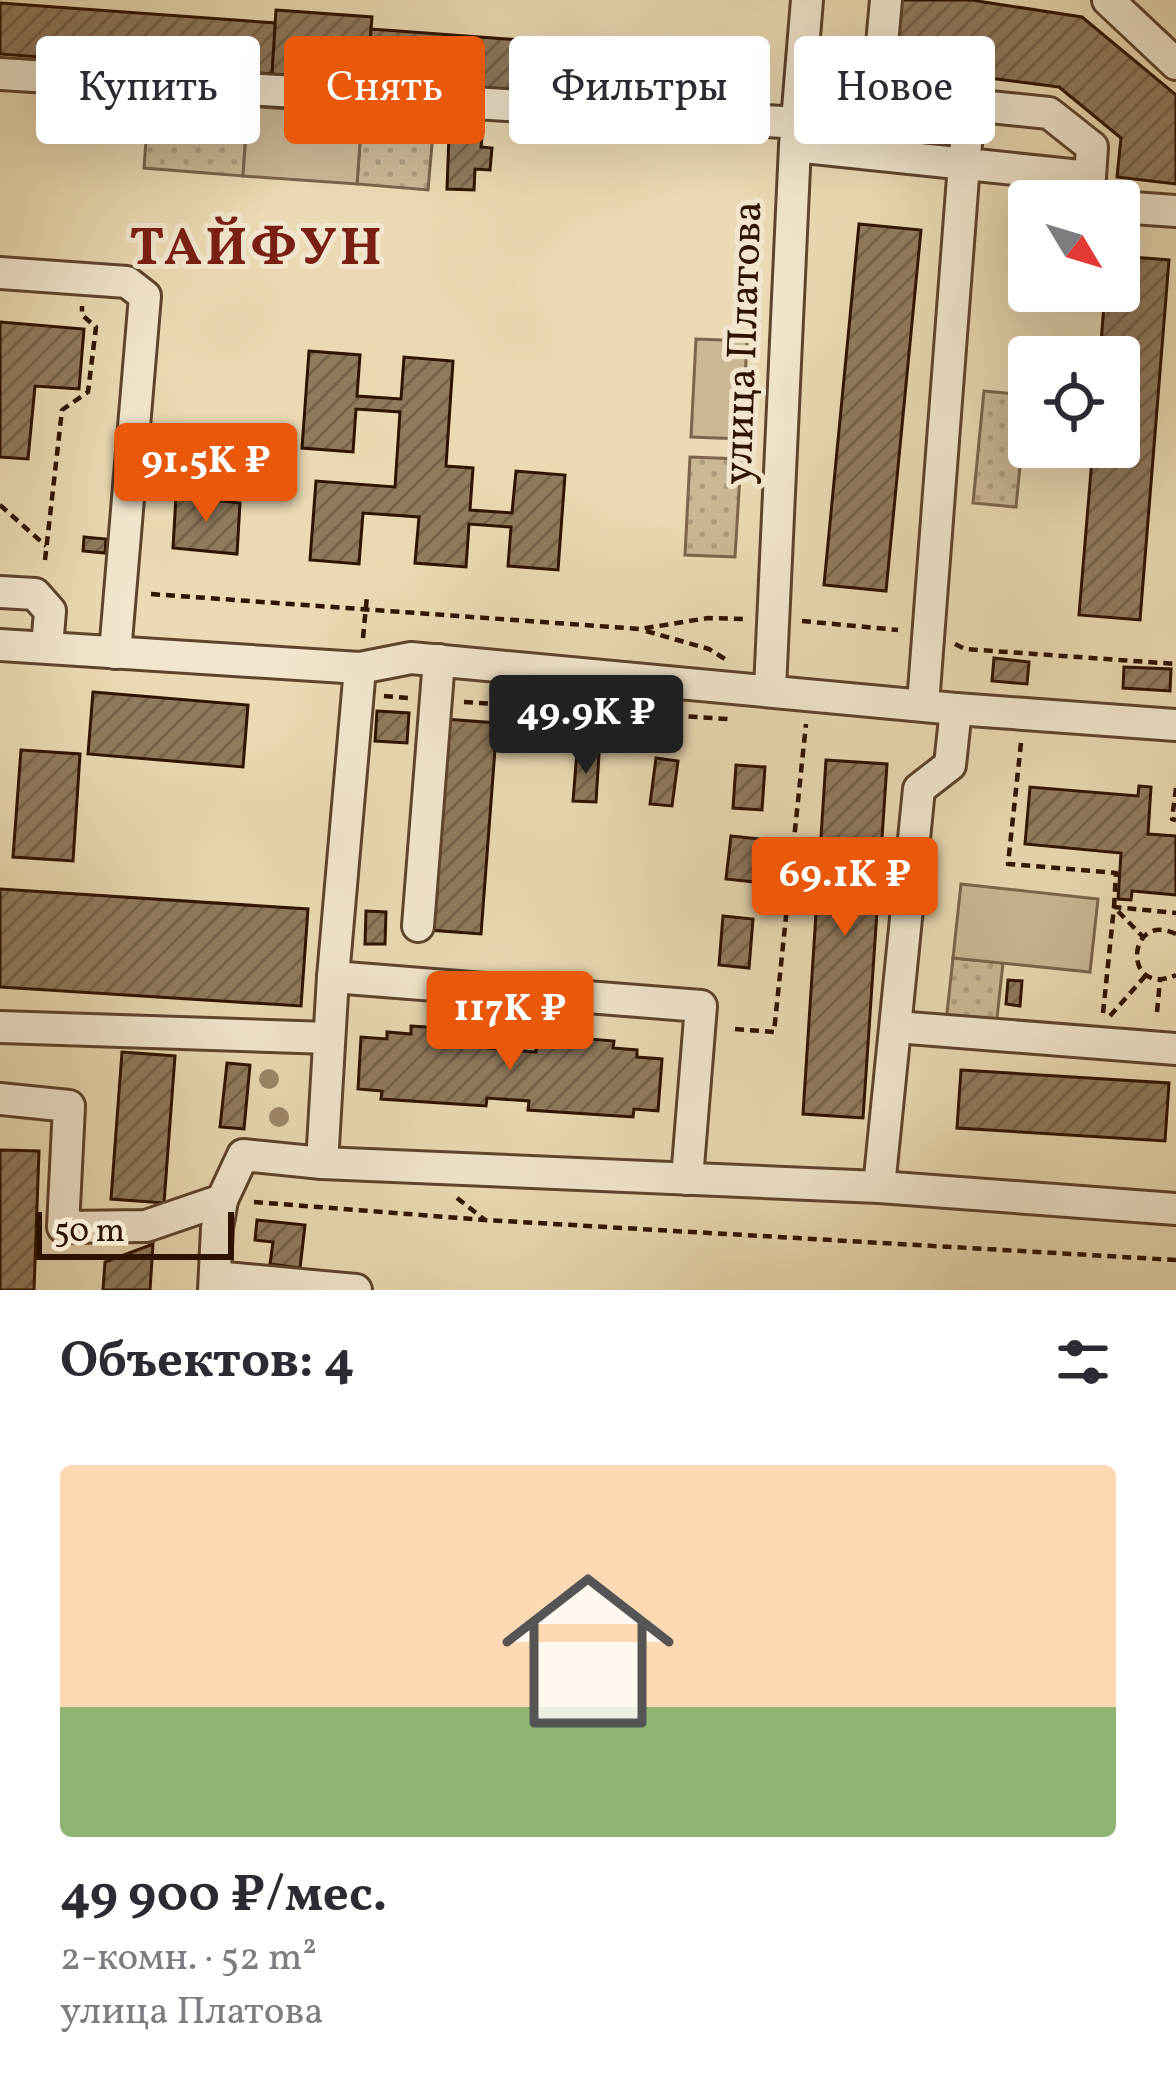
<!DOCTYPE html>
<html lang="ru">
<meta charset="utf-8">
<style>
:root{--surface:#fff;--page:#f7f7f7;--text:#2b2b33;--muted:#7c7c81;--accent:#ea580c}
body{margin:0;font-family:Vollkorn,serif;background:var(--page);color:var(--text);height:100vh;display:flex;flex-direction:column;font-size:45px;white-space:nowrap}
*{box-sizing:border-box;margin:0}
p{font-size:39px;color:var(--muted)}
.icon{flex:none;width:66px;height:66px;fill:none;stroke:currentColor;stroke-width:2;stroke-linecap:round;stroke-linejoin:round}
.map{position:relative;height:1290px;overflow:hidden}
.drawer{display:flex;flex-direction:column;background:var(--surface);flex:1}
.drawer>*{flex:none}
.banner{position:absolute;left:36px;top:36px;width:1104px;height:108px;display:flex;gap:24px}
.needle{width:78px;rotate:128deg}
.fabs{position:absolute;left:1008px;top:180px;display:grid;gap:24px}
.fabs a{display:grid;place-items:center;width:132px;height:132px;border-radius:12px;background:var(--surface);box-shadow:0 12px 48px #0002;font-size:60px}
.scale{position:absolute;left:36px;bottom:30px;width:198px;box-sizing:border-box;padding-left:12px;border:6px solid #2f1300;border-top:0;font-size:33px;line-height:42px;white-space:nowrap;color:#2f1300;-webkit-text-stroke:9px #f1e6cd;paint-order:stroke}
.price{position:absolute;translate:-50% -102px;padding:0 27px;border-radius:12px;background:var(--accent);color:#fff;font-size:39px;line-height:78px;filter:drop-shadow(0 3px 6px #0008)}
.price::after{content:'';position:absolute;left:50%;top:72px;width:36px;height:27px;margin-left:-18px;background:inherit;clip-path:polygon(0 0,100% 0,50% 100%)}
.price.current{background:#222;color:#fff}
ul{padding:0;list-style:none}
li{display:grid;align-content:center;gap:24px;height:636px;padding:0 60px}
li span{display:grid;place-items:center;height:372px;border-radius:12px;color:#555}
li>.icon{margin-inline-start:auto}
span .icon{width:216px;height:216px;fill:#fffc;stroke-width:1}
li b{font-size:51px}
h2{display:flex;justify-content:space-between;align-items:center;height:144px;padding:0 60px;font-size:51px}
.tag{padding:0 42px;border-radius:12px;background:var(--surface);box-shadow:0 12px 48px #0002;font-size:42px;line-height:108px}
.tag.current{background:var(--accent);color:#fff}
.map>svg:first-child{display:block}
</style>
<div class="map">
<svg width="1176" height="1290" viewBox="0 0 1176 1290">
<defs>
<pattern id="grass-dots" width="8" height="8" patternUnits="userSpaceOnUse" patternTransform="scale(3)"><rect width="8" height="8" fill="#cab794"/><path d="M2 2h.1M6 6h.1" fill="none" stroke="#ae9c7e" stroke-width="1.8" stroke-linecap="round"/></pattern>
<pattern id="building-hatch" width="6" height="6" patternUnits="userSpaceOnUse" patternTransform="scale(3)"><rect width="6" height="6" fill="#907a5d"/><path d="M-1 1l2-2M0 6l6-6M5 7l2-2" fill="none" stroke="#76634a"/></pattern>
</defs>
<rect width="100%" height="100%" fill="#ead9b2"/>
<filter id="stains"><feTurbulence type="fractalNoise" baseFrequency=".00167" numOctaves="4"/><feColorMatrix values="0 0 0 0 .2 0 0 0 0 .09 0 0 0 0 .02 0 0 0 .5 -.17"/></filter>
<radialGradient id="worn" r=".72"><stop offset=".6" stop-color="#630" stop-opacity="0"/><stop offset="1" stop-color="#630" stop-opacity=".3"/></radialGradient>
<!-- grass -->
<g fill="url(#grass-dots)" stroke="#7c654a" stroke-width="3">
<polygon points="149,99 248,106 243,176 144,168"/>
<polygon points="362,115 434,121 428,190 357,184"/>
<polygon points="984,391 1027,395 1016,507 973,503"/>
<polygon points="690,457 741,459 735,557 685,555"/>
<polygon points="953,958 1003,963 996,1027 946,1022"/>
</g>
<!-- pitch -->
<g fill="#cab794" stroke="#7c654a" stroke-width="3">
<polygon points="248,106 362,115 357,184 243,176"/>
<polygon points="696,339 747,341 742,439 691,437"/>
<polygon points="961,884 1098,899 1090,972 953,958"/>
</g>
<!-- building -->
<g fill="url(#building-hatch)" stroke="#2f1300" stroke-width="3">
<polygon points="897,0 971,0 1082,17 1176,95 1176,184 1117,177 1121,138 1059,87 950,73 947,112 890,108"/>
<polygon points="0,3 276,23 272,74 0,54"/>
<polygon points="276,10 372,17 367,80 272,74"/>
<polygon points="371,29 658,50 654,101 367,80"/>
<polygon points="449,136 482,137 481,147 492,148 490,170 475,169 474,190 447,189"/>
<polygon points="859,224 921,230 886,591 824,585"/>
<polygon points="1119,256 1169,260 1140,620 1079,615 1093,447 1119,447 1119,357 1100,357 1105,291 1119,291"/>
<polygon points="0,322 84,329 79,389 35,386 28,459 0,457"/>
<polygon points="309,351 360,355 357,396 401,399 404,357 453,361 446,466 473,468 470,510 512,513 516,471 565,475 558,570 508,566 511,527 469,524 466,567 415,563 419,517 363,513 359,564 310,560 316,481 395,487 400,412 356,409 353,452 302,448"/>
<polygon points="176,496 240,503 237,554 173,548"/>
<polygon points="84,537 106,539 105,553 83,551"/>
<polygon points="994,658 1029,662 1027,684 992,681"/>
<polygon points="1124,667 1171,669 1170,691 1123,688"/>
<polygon points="93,692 248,705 243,767 88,754"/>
<polygon points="377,711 409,713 407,743 375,741"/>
<polygon points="445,719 497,723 481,934 429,930"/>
<polygon points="21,750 80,754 73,861 13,857"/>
<polygon points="577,752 599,754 596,802 573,801"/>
<polygon points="656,758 678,761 672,806 650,804"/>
<polygon points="826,760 887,764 863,1118 803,1114"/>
<polygon points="736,765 765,767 762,810 733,808"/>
<polygon points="1139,786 1151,787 1148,834 1176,836 1176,895 1132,891 1131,900 1118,899 1121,853 1025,844 1030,787 1138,796"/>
<polygon points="731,836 760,839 755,882 726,879"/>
<polygon points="0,889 308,909 301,1006 0,987"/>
<polygon points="366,911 386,912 385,944 365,944"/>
<polygon points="723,916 753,919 749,968 719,965"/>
<polygon points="1008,980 1022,981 1020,1006 1006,1004"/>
<polygon points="411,1026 470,1030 469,1039 488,1040 487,1048 536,1052 536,1044 555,1045 556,1036 614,1041 613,1048 637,1050 637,1057 662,1059 658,1111 634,1109 633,1117 528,1110 529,1101 487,1098 486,1106 381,1099 382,1091 358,1089 361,1037 387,1039 387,1032 411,1034"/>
<polygon points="122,1052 175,1056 164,1203 111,1199"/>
<polygon points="227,1063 250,1065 244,1129 220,1127"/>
<polygon points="961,1070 1169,1083 1165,1141 957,1128"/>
<polygon points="0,1150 39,1151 34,1290 0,1290"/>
<polygon points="257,1220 305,1225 300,1268 270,1264 273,1242 255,1240"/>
<polygon points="153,1244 150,1290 103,1290 105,1262"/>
</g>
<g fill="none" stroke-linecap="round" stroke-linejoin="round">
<defs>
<g id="minor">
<polyline points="1108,0 1176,64"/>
<polyline points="0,74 799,123"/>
<path d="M795 146C893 156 992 167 1090 177L1092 147 1049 113 970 105 964 164 923 704"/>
<polyline points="872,154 886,0"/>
<polyline points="1119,207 1176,211"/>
<polyline points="0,273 127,282 145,296 115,653"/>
<polyline points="0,592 35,594 50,611 47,647"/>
<polyline points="0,645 360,668 411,658 956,709 1176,725"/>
<polyline points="770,689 795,146 807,0"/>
<polyline points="418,926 439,660"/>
<polyline points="333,977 701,1006 687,1179"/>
<polyline points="0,1027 329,1038"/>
<polyline points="896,1027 1176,1049"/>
<polyline points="0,1099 69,1106 63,1227 146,1226 222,1200 243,1155 322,1163 879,1187 1176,1209"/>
<polyline points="322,1163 333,977 360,668"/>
<polyline points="879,1187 919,789 950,765 956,709"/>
<polyline points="215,1277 356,1290"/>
<polyline points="214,1290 217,1228 222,1200"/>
</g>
</defs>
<!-- minor casing -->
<use href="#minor" stroke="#5e442c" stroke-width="36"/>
<!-- path -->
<g stroke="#2f1300" stroke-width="4.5" stroke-dasharray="9 6" stroke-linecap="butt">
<polyline points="0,505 46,546"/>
<polyline points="45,560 62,410 88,392 96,327 82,315 82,306"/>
<polyline points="151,594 640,629 708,618 743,619"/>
<polyline points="802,621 898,630"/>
<polyline points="646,631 709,649 725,659"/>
<polyline points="363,638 367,596"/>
<polyline points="955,644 965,649 1176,664"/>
<polyline points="384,696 408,698"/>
<polyline points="464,702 728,719"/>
<polyline points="1021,743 1008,864 1116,873 1114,907 1143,937"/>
<polyline points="1176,788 1172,819 1176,820"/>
<path d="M1176 934C1126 910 1122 999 1176 975"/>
<polyline points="1157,1012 1160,980"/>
<polyline points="1103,1013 1114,907 1176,913"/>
<polyline points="1110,1016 1146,975"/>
<polyline points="735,1029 774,1032 806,724"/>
<polyline points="457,1198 485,1220"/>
<polyline points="254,1202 485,1220 1176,1260"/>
</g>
<!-- minor -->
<use href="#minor" stroke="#f1e6cd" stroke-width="30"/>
</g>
<!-- trees -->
<g fill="#9d8768">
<circle cx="269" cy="1079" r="10"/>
<circle cx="279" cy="1117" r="10"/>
</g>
<g text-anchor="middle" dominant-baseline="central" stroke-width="10" stroke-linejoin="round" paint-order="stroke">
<!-- street labels -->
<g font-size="42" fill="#2f1300" stroke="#f1e6cd">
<text transform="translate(745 343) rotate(-88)">улица Платова</text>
</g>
<!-- district labels -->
<g font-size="54" font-weight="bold" letter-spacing="3" fill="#7a1f14" stroke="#f1e6cd">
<text x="257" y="250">ТАЙФУН</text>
</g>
</g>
<rect width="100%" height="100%" filter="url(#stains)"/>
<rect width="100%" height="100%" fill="url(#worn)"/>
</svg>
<div class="fabs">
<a><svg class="needle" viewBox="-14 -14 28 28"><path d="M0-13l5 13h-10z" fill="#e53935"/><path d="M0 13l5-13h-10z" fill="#7c7c81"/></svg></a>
<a><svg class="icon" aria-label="locate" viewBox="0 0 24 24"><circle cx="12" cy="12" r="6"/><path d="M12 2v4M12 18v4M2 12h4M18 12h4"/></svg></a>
</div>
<div class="scale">50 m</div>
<b class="price" style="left:206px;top:525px">91.5K ₽</b>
<b class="price current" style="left:586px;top:777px">49.9K ₽</b>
<b class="price" style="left:845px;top:939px">69.1K ₽</b>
<b class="price" style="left:510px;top:1073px">117K ₽</b>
<div class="banner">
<a class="tag">Купить</a>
<a class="tag current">Снять</a>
<a class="tag">Фильтры</a>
<a class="tag">Новое</a>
</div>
</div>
<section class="drawer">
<h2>Объектов: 4<svg class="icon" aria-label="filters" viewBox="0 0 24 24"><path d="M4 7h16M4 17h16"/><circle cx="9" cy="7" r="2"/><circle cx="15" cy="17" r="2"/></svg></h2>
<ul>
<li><span style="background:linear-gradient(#ffd9b3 65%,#8fb573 0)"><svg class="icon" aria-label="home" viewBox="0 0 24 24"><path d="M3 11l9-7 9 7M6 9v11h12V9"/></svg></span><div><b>49 900 ₽/мес.</b><p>2-комн. · 52 m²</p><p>улица Платова</p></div></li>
</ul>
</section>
